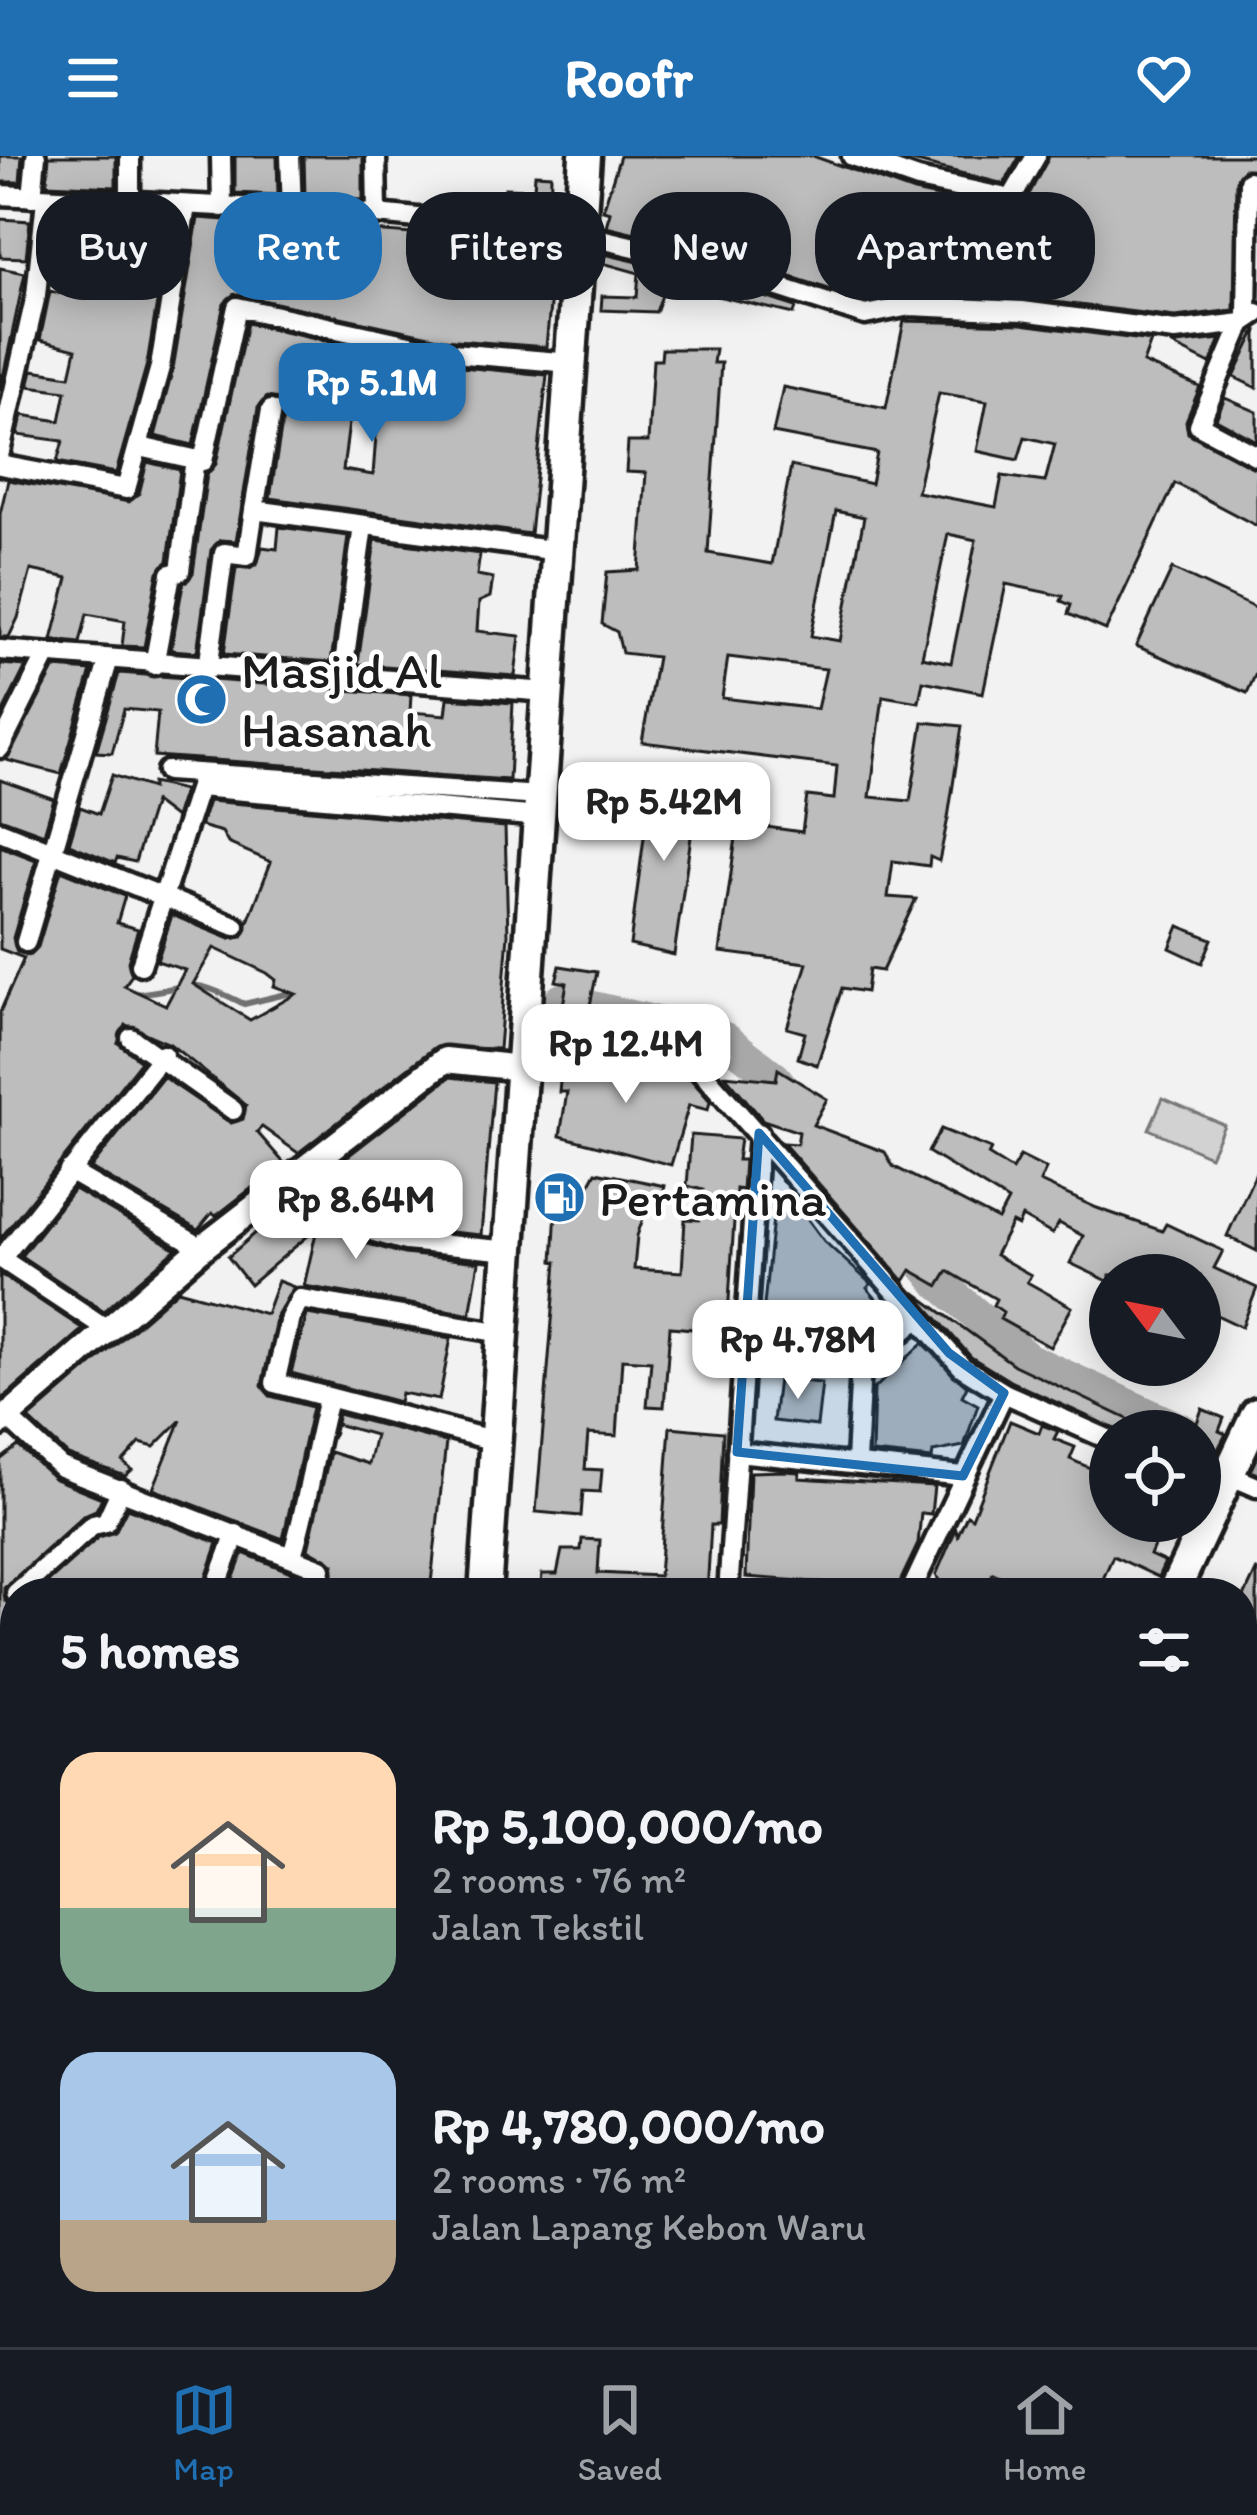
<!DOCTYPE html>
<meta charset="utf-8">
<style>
:root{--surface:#171b24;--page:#242831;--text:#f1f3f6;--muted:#9ea1a6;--line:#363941;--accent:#1f6fb2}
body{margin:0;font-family:Itim,sans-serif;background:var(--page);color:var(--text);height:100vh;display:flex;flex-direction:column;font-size:45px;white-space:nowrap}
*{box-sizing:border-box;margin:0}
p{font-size:39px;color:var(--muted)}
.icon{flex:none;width:66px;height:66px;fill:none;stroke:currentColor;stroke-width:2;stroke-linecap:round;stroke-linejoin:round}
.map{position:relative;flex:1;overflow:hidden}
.drawer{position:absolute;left:0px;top:1422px;width:1257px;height:771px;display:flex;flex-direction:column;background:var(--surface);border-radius:48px 48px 0 0;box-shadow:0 6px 30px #0003}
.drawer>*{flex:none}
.banner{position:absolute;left:36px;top:36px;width:1185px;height:108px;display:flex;gap:24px}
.needle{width:78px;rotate:302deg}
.controls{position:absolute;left:1089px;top:1098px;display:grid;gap:24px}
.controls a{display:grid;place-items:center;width:132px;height:132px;border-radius:50%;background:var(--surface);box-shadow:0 6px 30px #0003;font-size:60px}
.price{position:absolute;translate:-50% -102px;padding:0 27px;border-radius:24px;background:#fff;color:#222;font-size:39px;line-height:78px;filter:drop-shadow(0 3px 6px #0008)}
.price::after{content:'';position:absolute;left:50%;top:72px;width:36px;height:27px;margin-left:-18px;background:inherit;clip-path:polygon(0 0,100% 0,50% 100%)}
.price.selected{background:var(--accent);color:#fff}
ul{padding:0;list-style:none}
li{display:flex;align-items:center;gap:36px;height:300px;padding:0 60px}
li span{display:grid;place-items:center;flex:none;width:336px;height:240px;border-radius:36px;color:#555}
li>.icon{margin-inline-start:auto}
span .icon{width:144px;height:144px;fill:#fffc;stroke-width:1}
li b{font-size:51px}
h2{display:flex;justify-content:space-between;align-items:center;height:144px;padding:0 60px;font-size:51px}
.chip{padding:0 42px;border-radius:48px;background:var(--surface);box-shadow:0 6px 30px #0003;font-size:42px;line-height:108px}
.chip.selected{background:var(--accent);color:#fff}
header{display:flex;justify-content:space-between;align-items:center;height:156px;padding:0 60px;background:var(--accent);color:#fff;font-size:54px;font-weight:700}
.menu{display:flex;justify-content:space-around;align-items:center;height:168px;border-top:3px solid var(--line);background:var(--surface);font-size:33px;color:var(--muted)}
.menu a{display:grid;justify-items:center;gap:6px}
.menu .selected{color:var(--accent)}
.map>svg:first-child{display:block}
</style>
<header><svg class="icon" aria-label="menu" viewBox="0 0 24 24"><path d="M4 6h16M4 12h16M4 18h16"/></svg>Roofr<svg class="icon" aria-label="heart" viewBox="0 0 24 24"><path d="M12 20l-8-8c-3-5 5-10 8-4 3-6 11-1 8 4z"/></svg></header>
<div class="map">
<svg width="1257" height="2191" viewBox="0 0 1257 2191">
<rect width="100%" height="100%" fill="#f2f2f2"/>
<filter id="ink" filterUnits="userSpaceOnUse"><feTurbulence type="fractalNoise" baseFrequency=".00833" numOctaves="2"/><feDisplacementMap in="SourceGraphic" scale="24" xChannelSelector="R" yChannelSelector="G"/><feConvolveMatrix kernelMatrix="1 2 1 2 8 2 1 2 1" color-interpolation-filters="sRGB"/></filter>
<g filter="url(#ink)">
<!-- green -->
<polygon fill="#d2d2d2" stroke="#777" stroke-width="3" points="1163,942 1224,969 1210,1000 1149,973"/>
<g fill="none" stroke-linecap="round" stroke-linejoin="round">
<!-- stream -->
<path stroke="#707070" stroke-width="6" d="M134 838C192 833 183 817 244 848L299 835"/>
<!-- river -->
<g stroke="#a8a8a8" stroke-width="33">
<polyline points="561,844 724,882 775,922 801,955"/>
<polyline points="912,1094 936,1124 1028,1203 1184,1275"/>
<polyline points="1200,1282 1257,1308"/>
</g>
</g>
<!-- building -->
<g fill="#bdbdbd" stroke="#1c1c1c" stroke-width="3" fill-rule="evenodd">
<polygon points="0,0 22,0 20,26 0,26"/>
<polygon points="49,0 116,0 116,31 47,28"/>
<polygon points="235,0 277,0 278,39 235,37"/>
<polygon points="304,0 363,0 363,44 305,41"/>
<polygon points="620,0 813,0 914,36 1010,56 1023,50 1049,0 1257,0 1257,14 1244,13 1236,24 1234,154 1175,161 1023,142 911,136 866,145 714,96 606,70 610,56 603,54"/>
<polygon points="893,0 1020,0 1004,28"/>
<polygon points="535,18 551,19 550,60 504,57 505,32 534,33"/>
<polygon points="198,62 546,88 546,98 555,98 546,191 443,183 234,138 224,148 193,289 155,280 173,213"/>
<polygon points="0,63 30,65 26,102 0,101"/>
<polygon points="71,63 93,64 92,104 70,103"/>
<polygon points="600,97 706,122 796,151 794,158 666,128 656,156 601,154 602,140 637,141 639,117 599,106"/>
<polygon points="0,112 25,117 0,235"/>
<polygon points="136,123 160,128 147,208 116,317 57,306 63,285 18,279 22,259 60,265 66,235 29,230 33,214 70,220 76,193 40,184 50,135 85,143 88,130 133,139"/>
<path d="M904 165 1021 168 1151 185 1143 207 1200 231 1186 265 1188 277 1257 313V370L1175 327 1106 474 1068 458 1071 449 1061 445 1063 440 1006 428 983 537 923 525 919 546 883 540 870 641 910 645 923 566 962 570 948 662 939 705 930 701 929 710 893 705 888 741 916 743 882 815 869 813 866 836 842 832 817 909 798 902 805 877 787 872 807 807 720 796 738 667 802 676 807 640 834 643 837 610 642 586 657 501 622 497 617 476 602 468 607 416 639 414 646 317 626 316 628 286H648L653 204H661L662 193H715L713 207H721L708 397 772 408 791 310 871 328 877 297 773 277 783 231 886 252ZM939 237 987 245 977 295 1018 304 1025 281 1055 288 1045 326 1002 320 996 351 917 336ZM836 355 864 361 840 485 811 480ZM948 378 976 384 951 507 922 501ZM728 501 826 513 817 553 722 542Z"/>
<polygon points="247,167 361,192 358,205 353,204 345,243 352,244 343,314 373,319 381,214 386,215 390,199 440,209 547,219 530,378 270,342 284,255 279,243 267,241 258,252 236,385 220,384 211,394 197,496 171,494 183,428 193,417 207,318 216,308"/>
<polygon points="1257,173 1257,232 1234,221"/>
<polygon points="1221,183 1210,208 1170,188 1177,188"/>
<polygon points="1225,242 1257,256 1257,285 1216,263"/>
<polygon points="147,306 180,314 168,405 158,416 144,491 122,490 125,465 87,458 80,487 52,484 68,422 31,414 18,462 9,481 0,481 0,358 8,324 129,346 139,338"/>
<polygon points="279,371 348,380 331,506 224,498 236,412 257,409 262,391 277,393"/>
<polygon points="375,384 480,398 477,419 493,422 490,441 479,446 477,475 520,480 515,520 358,508"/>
<polygon points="1172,413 1257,453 1257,515 1247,537 1136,490"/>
<polygon points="0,508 26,510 0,562"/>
<polygon points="55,512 91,515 61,618 6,604"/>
<polygon points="119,517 411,539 410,556 446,559 448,542 513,547 509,624 154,600 158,556 124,553 112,597 96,596"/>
<polygon points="112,619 152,632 152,627 184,634 175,662 154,646 135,706 117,702 115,707 69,688 80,651 99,658"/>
<polygon points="652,620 699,625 674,799 630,789"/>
<polygon points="0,624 54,643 44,678 0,662"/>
<path d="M208 645 505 671 508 778 499 893 435 891 298 997 262 971 257 976 284 1007 216 1060 212 1057 198 1074 91 1012 163 921 231 967 243 963 246 949 170 888 126 869 118 887 141 905 0 1083V856L24 802 0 793V690L36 704 13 782 17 796 30 799 38 791 61 714 125 740 117 767 138 773 128 806 132 819 124 830 166 849 185 814 157 805 172 759 230 783 242 781 271 706 228 687 222 676 200 670ZM214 792 267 817 276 824 274 830 296 838 250 864 193 828Z"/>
<polygon points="1179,770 1212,783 1202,807 1170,792"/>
<polygon points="560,810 597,816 589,854 663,865 659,878 560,866 567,827 556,825"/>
<polygon points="563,895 597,899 596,907 660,912 689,921 710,945 708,954 689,949 671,1009 560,980 567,936 559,936"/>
<polygon points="778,913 827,943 813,969 885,996 893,1010 998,1064 1008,1045 928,996 941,973 991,993 988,999 1012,1014 1020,1000 1046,1013 1040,1026 1097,1052 1162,1075 1166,1068 1223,1095 1214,1112 1257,1132 1242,1171 1200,1151 1200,1119 1110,1119 1110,1126 1070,1107 1083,1080 1059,1067 1052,1078 1022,1061 1018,1070 1012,1067 995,1099 1031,1119 1027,1126 1072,1151 1050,1191 1000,1163 1003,1156 993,1149 996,1143 948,1115 939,1130 911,1114 904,1125 783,987 797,988 799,976 763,964 725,919 776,924"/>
<polygon points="450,921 494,926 481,1079 409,1072 372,1061 375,1053 326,1017"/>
<polygon points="691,979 740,983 737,1004 744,1004 742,1034 736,1033 727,1176 670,1171 664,1251 647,1250 651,1205 622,1203 617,1280 588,1278 585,1313 602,1314 600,1336 583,1335 581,1360 536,1356 557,1106 553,1105 557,1035 583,1040 596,1016 665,1030 660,1047 649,1045 637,1080 634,1113 682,1116 685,1063 699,1064 703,1034 687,1030"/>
<polygon points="1257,1014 1257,1095 1227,1080"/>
<polygon points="307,1032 350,1083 404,1098 479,1106 470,1158 304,1130 317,1072 250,1129 228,1101"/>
<polygon points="74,1033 176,1093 104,1155 21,1100"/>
<polygon points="775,1042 793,1043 824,1085 871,1128 867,1132 893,1163 864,1189 760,1188"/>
<polygon points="0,1118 83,1173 0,1245"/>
<polygon points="278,1125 294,1131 277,1159 262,1230 270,1240 312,1251 283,1383 153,1333 181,1264 154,1291 140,1287 123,1306 132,1314 125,1320 68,1299 29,1263 178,1134 266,1158"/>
<polygon points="914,1136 1014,1209 1153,1275 1120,1275 1010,1225 971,1201"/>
<polygon points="307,1158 451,1182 439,1244 401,1237 399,1246 291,1217"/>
<polygon points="923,1187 967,1230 962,1240 978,1249 964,1290 933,1296 932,1303 872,1297 874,1233"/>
<polygon points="778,1223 822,1227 817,1270 773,1265"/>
<polygon points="1202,1253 1224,1262 1219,1275 1226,1278 1200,1328 1200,1275 1194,1275"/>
<polygon points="338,1258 446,1286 430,1437 331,1437 334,1408 308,1393 330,1296 368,1308 375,1279 336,1268 332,1283"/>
<polygon points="1010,1265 1039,1277 1042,1269 1058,1275 1054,1283 1075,1291 1070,1303 1110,1321 1110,1365 1147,1365 1162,1371 1150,1399 1165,1406 1158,1421 1113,1400 1097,1437 1037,1437 993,1417 984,1437 937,1437 941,1428 936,1419 956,1373 958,1379 967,1359 972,1362"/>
<polygon points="670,1271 723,1276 719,1369 711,1369 707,1437 540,1437 542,1418 557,1418 562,1394 581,1394 582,1383 600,1384 598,1417 659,1420"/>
<polygon points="18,1290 55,1323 102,1342 96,1354 84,1359 4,1432 5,1445 15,1450 15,1579 0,1576 0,1304"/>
<polygon points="784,1315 800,1316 799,1322 934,1330 931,1358 921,1357 918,1388 899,1428 871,1435 872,1430 746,1421 750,1316"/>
<polygon points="127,1352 218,1387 201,1437 36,1437 99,1381 115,1376"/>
<polygon points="243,1397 306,1422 304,1437 228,1437"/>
<polygon points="1257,1413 1257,1491 1242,1486 1242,1445"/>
<polygon points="1242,1514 1257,1519 1257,1623 1252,1634 1242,1636"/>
<polygon points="0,1654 15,1657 15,1764 0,1760"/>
<polygon points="1242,1668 1257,1675 1257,1798 1242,1790"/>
<polygon points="0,1825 15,1828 15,1891 0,1892"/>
<polygon points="15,2014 15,2049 0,2050 0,2015"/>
<polygon points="1257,2119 1257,2191 1242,2191 1242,2135"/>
</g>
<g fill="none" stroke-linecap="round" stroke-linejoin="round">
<defs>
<g id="minor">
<polyline points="130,0 130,47"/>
<polyline points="221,0 222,51"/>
<polyline points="290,0 292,54"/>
<polyline points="376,0 377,58"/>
<polyline points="852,0 918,23 1011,43 1036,0"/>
<polyline points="0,39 377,58 580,78 710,109 865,159 910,150 1022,155 1175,175 1242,167 1257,157"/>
<polyline points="32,41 36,0"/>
<polyline points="1247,160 1249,25"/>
<polyline points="1242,167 1199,269 1257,300"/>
<polyline points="271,254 254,354 558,395"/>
<polyline points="140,291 203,305 237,151 441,196 571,207"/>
<polyline points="0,296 36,139 46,43"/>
<polyline points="0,309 126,333 160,211 186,50"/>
<polyline points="0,494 548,536"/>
<polyline points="154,509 171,418 180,415 195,303"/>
<polyline points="208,513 224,397 247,400 254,354"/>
<polyline points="342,522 363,370"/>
<polyline points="0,592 46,500"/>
<polyline points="167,615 541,640"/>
<polyline points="0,675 235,770"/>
<polyline points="26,786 108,506"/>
<polyline points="141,809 199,631 540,661"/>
<polyline points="524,878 658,891 697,910 962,1211 1004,1237 1110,1284"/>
<polyline points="131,882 233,954"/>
<polyline points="69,1015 202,1092"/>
<polyline points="354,1070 406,1085 510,1095"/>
<polyline points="0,1102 110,1175"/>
<polyline points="1,1103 163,899"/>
<polyline points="744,1200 861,1210 919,1162"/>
<polyline points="7,1261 61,1311 321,1413 317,1437"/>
<polyline points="495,1285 275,1227 290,1162 300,1143 503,1177"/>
<polyline points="737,1296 963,1320"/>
<polyline points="856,1305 861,1210"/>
<polyline points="1229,1319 1257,1331"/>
<path d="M292 1399C309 1346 313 1297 328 1244"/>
<polyline points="16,1437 93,1369 106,1366 121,1333"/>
<polyline points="214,1437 236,1378"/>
<polyline points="728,1437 759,977"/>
<polyline points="910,1437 1004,1237"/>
<polyline points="1242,1499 1257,1506"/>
<polyline points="0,1589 15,1593"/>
<polyline points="0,1640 15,1644"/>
<polyline points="1242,1650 1257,1647"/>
<polyline points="0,1806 15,1810"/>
<polyline points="1242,1901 1257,1899"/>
<polyline points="1242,1940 1257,1959"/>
<polyline points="1242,2010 1257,1999"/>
<polyline points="292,2191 293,2178"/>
</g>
<polyline id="tertiary" points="0,1267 202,1092 445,904 522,912"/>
<g id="primary">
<polyline points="485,1437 585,0"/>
<polyline points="1173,1437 1257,1258"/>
<polyline points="0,1915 15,1914"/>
<polyline points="0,1954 15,1954"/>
<polyline points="954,2178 969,2191"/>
<polyline points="446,2191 447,2178"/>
</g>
</defs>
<!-- minor casing -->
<use href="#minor" stroke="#1c1c1c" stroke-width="27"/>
<!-- tertiary casing -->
<use href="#tertiary" stroke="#1c1c1c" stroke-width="33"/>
<!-- primary casing -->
<use href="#primary" stroke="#1c1c1c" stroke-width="39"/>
<!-- minor -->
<use href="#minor" stroke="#fff" stroke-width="18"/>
<!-- tertiary -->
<use href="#tertiary" stroke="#fff" stroke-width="24"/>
<!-- primary -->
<use href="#primary" stroke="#fff" stroke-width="30"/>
</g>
</g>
<!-- marked area -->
<path fill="#1f6fb2" fill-opacity="0.2" stroke="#1f6fb2" stroke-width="9" stroke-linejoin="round" d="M759 977 949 1197 1004 1237 963 1320 737 1296Z"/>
<!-- icons -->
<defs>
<symbol id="mosque-disc" viewBox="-11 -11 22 22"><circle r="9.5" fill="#1f6fb2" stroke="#fff"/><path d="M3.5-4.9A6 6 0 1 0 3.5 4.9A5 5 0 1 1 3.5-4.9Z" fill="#fff"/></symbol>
<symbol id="fuel-disc" viewBox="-11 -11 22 22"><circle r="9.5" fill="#1f6fb2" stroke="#fff"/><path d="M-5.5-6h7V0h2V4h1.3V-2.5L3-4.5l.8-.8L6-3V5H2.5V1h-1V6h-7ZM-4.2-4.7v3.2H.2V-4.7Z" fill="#fff"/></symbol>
</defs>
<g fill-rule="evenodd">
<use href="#mosque-disc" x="172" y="514" width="59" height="59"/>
<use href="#fuel-disc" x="530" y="1012" width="59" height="59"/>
</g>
<g text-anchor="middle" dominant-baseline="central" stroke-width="9" stroke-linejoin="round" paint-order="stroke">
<!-- poi labels -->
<g font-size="51" fill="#1c1c1c" stroke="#fff" text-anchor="start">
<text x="241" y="514">Masjid Al<tspan x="241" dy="59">Hasanah</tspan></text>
<text x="599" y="1042">Pertamina</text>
</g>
</g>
</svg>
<div class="controls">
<a><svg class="needle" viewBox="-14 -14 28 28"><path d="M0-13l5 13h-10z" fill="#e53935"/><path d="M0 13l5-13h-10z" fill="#9ea1a6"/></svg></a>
<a><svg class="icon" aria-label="locate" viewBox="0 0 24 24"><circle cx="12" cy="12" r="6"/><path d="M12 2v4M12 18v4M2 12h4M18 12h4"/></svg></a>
</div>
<b class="price selected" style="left:372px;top:289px">Rp 5.1M</b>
<b class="price" style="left:664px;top:708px">Rp 5.42M</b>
<b class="price" style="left:626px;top:950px">Rp 12.4M</b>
<b class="price" style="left:356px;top:1106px">Rp 8.64M</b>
<b class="price" style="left:798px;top:1246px">Rp 4.78M</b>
<div class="banner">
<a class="chip">Buy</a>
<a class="chip selected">Rent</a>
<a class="chip">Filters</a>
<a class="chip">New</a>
<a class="chip">Apartment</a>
</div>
<section class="drawer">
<h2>5 homes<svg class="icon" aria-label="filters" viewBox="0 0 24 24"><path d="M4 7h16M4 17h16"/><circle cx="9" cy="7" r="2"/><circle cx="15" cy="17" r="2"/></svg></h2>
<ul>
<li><span style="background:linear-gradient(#ffd9b3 65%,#7fa58c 0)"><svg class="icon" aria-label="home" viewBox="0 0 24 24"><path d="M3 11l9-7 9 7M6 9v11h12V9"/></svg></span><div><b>Rp 5,100,000/mo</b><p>2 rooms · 76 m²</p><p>Jalan Tekstil</p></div></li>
<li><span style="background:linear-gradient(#a9c7e8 70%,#b9a48a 0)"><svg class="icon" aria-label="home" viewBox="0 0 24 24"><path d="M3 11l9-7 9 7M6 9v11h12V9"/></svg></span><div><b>Rp 4,780,000/mo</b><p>2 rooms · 76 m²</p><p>Jalan Lapang Kebon Waru</p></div></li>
</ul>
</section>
</div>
<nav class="menu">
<a class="selected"><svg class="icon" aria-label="map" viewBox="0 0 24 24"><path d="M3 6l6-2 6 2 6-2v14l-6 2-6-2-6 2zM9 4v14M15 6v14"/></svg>Map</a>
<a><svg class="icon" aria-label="saved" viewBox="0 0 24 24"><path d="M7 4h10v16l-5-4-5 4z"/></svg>Saved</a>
<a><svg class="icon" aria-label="home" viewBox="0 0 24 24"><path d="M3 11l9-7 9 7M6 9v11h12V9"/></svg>Home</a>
</nav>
